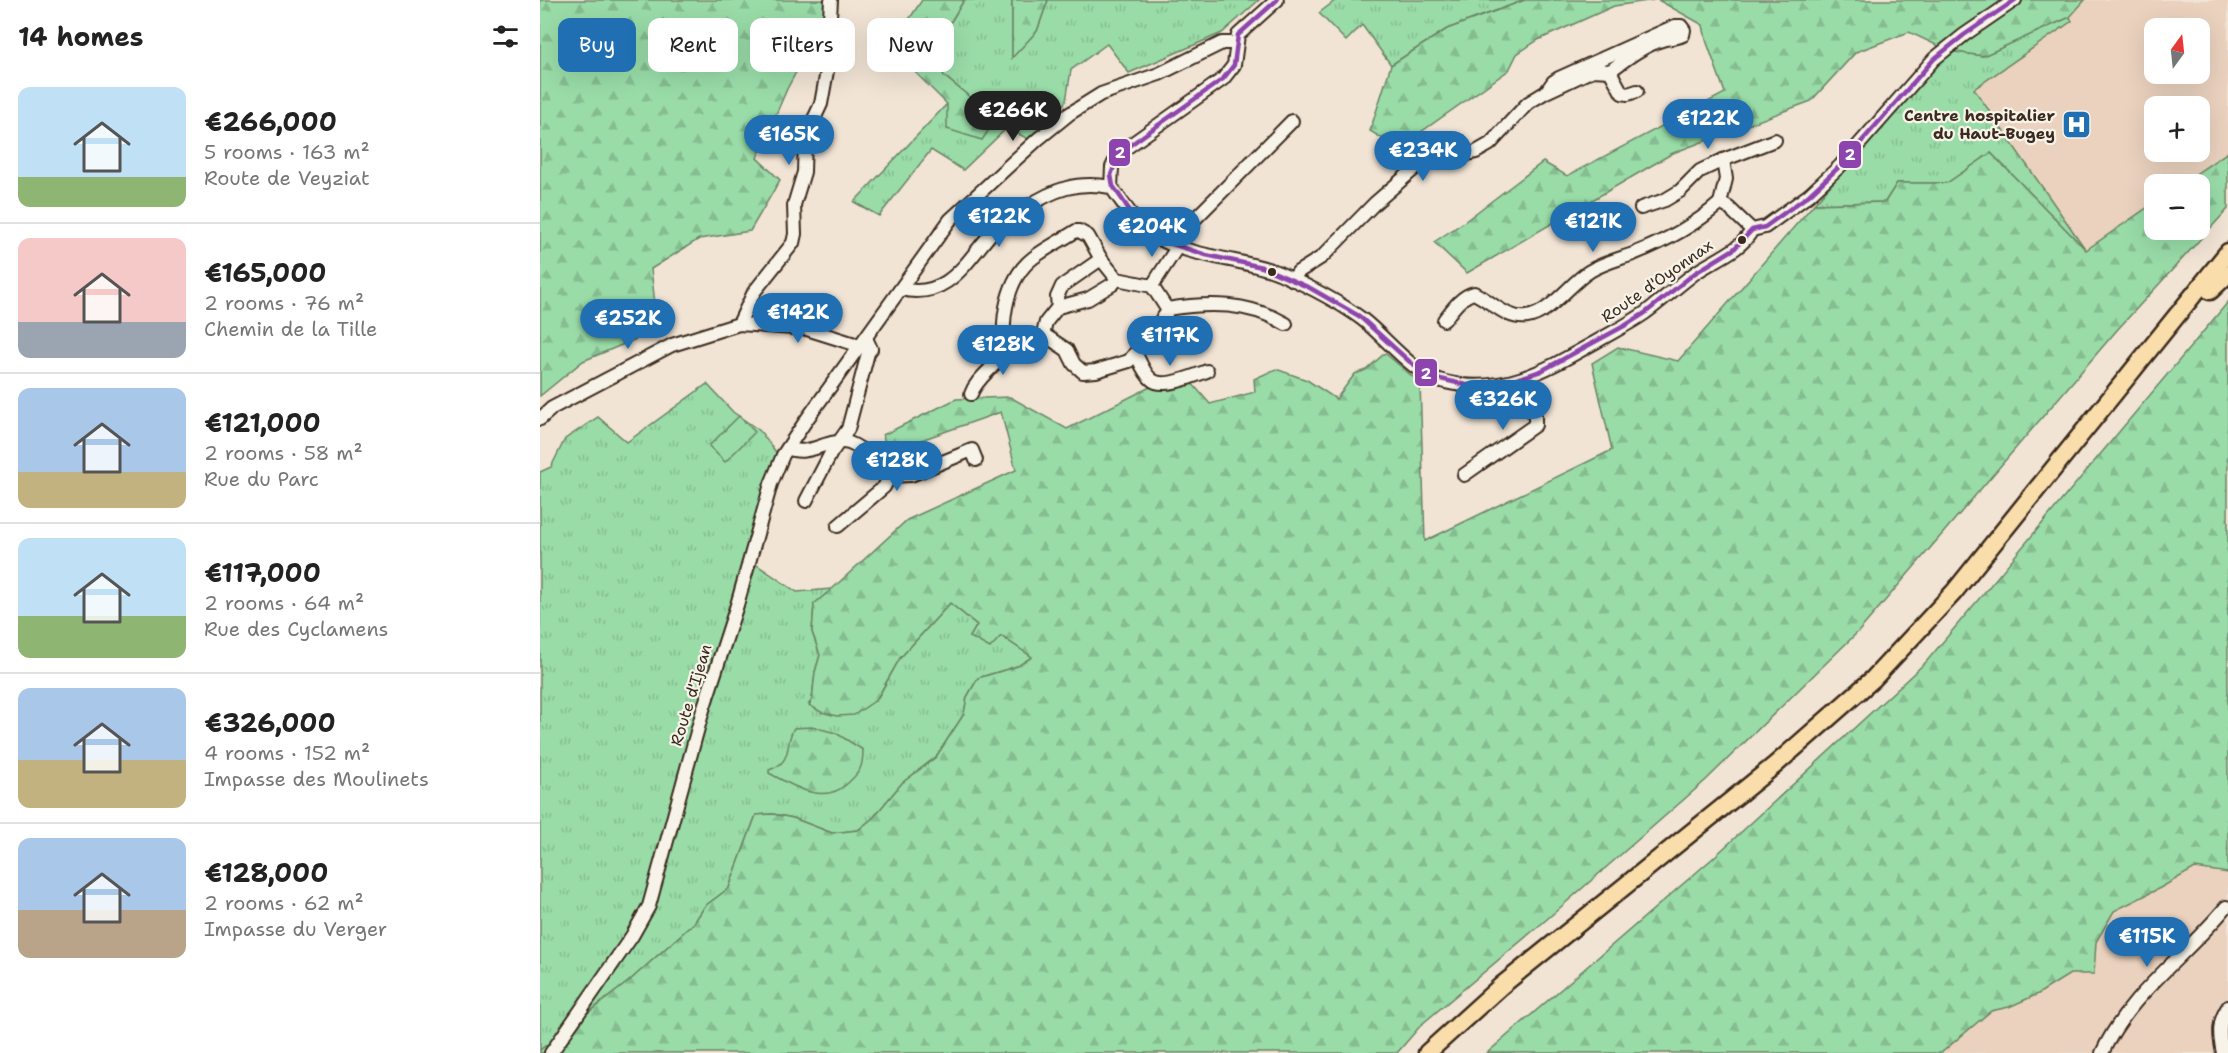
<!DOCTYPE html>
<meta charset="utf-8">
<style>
:root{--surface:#fff;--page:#f6f6f6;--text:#222;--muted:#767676;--line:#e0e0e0;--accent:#1f6fb2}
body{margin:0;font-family:"Shantell Sans",sans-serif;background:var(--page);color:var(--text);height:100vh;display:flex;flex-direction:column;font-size:22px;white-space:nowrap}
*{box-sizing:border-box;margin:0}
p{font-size:20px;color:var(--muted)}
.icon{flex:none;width:33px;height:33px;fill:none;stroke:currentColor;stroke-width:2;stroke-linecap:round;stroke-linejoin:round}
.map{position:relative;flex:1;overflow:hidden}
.drawer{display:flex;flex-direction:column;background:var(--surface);width:540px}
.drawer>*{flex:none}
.hud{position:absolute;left:18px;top:18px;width:570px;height:54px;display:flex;gap:12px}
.needle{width:39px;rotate:15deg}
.tools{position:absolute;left:1604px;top:18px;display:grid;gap:12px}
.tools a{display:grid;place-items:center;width:66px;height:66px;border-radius:12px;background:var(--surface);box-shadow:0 6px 24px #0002;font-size:30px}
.price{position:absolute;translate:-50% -51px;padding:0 14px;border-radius:21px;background:var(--accent);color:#fff;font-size:20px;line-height:39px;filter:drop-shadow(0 2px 3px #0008)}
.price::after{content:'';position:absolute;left:50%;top:36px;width:18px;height:14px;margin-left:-9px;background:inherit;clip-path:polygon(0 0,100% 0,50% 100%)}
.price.active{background:#222;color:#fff}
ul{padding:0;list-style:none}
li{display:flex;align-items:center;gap:18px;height:150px;padding:0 18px}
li+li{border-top:2px solid var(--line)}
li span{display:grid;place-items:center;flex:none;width:168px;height:120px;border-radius:12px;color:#555}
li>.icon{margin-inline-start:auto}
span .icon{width:72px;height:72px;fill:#fffc;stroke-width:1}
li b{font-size:26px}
h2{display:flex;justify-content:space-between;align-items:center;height:72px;padding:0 18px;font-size:26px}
.tag{padding:0 21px;border-radius:12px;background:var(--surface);box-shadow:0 6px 24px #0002;font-size:21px;line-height:54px}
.tag.active{background:var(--accent);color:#fff}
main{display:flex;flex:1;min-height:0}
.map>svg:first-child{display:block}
</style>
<main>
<section class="drawer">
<h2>14 homes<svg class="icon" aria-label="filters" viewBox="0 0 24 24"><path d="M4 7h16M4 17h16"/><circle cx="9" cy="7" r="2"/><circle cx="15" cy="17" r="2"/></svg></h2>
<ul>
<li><span style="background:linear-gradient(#bfe0f5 75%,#8fb573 0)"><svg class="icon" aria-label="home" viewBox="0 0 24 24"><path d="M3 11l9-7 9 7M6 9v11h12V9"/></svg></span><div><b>€266,000</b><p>5 rooms · 163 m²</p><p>Route de Veyziat</p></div></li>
<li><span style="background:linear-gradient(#f6c9c9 70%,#9aa5b1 0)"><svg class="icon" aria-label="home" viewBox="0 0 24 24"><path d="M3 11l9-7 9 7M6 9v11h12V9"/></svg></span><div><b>€165,000</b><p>2 rooms · 76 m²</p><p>Chemin de la Tille</p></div></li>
<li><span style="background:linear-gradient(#a9c7e8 70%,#c2b280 0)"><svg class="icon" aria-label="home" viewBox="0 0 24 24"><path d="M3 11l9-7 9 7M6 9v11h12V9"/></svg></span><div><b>€121,000</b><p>2 rooms · 58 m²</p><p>Rue du Parc</p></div></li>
<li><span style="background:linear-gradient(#bfe0f5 65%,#8fb573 0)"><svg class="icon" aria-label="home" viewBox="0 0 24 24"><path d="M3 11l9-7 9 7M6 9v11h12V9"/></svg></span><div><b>€117,000</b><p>2 rooms · 64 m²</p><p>Rue des Cyclamens</p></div></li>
<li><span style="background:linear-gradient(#a9c7e8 60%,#c2b280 0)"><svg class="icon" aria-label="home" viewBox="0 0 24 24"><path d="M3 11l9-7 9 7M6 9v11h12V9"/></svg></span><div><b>€326,000</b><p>4 rooms · 152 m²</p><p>Impasse des Moulinets</p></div></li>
<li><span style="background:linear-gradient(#a9c7e8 60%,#b9a48a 0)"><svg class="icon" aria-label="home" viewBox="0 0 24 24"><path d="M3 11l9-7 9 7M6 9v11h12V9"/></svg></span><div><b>€128,000</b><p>2 rooms · 62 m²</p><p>Impasse du Verger</p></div></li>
</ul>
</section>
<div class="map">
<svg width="1688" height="1053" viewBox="0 0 1688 1053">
<defs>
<pattern id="grass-tufts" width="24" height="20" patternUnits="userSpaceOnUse" patternTransform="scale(1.5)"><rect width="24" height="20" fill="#99dca8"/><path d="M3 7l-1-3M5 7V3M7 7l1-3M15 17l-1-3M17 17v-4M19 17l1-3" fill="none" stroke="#85bd90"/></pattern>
<pattern id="forest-firs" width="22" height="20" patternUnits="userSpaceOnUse" patternTransform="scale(1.5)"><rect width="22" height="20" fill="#99dca8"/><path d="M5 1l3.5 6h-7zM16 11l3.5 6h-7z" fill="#85bd90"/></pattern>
</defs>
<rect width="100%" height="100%" fill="#f1e4d5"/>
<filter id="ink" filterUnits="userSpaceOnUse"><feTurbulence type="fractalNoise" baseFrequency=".0167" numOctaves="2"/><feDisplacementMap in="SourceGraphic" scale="12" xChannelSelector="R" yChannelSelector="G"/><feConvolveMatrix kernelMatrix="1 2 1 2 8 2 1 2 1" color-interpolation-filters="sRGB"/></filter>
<g filter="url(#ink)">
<!-- built -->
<g fill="#ead2be" fill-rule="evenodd">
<path d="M1545 0H1688V152L1641 184H1614V203L1546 250 1434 88 1531 21 1530 17ZM1614 28H1659V74H1614ZM1614 106H1659V152H1614Z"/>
<polygon points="1655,868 1688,873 1688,1053 1401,1053 1451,1011 1469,1007 1498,994 1530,974 1554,974 1556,942 1574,911 1620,888"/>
</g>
<!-- grass -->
<g fill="url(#grass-tufts)" stroke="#6a8363" stroke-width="1.5">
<polygon points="424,0 472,0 472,56 497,31 508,0 719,0 682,33 589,73 567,44 531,70 526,101 494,142 467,128 423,170 391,150 339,216 314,202 407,104 431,98 404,76 393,51"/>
<polygon points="796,0 985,0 907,29 851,65 822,25 806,41 779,13"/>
<polygon points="1530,17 1532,21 1434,89 1546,250 1451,153 1407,183 1357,183 1345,202 1274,204 1409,51 1443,56"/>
<polygon points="167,384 193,412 220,431 239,456 208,559 257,592 292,589 274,604 272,632 280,655 275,672 272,700 269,704 336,701 360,658 410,603 437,625 430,637 461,636 493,656 478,666 438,678 427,697 424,714 396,757 362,783 333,818 318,830 292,833 253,818 233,814 216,815 189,888 165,906 154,923 88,982 0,1050 0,472 11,467 25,439 58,417 87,442"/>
</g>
<!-- forest -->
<g fill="url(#forest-firs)" stroke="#6a8363" stroke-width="1.5">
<polygon points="0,0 295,0 247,89 217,158 240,180 210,231 159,239 111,269 118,330 43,361 0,396"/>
<polygon points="382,0 424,0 393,51 404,76 431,98 452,125 442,140 407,129 407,104 371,68 335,40 340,21 362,30"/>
<polygon points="472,0 508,0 497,31 472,58"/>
<polygon points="985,0 1114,0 1074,6 998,40 977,54 969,70 858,148 830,131 851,65 907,29"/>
<polygon points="1118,0 1545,0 1530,17 1443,56 1409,51 1369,32 1316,52 1271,101 1133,153 927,273 894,242 924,222 1003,162 1027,176 1185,93 1166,40 1163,25"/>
<polygon points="1688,152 1688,209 1577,330 1320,630 1165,781 1006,920 882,1024 857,1053 0,1053 0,1050 88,982 154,923 165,906 189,888 216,815 233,814 253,818 292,833 318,830 333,818 362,783 396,757 424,714 427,697 438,678 478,666 492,657 461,636 450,648 430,637 437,625 410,603 360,658 336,700 314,715 297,716 281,712 269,705 272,700 275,672 280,655 272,632 274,604 292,589 367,520 476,470 461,412 347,452 343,435 416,399 470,397 527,429 616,384 645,375 670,404 715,392 714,379 736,369 767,380 796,399 815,374 826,370 845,353 880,383 885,541 1072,450 1052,363 1078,347 1138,361 1274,204 1345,202 1357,183 1407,183 1451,153 1546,250 1614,203 1614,230 1659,230 1659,184 1641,184"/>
<polygon points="1688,302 1688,873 1655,868 1620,888 1574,911 1556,942 1554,974 1530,974 1498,994 1469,1007 1451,1011 1401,1053 947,1053 1173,858 1386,662"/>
<path d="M273 727 296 733 323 750C323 767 320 772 308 783 284 806 253 786 229 773V770C254 762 244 744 254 728Z"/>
</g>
<!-- park -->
<polygon fill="#99dca8" stroke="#6a8363" stroke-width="1.5" points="199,416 215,432 185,462 169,446"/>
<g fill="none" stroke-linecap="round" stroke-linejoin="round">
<defs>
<g id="minor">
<polyline points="1070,71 1082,93 1088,94 1097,91"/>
<polyline points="1183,160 1235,140"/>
<path d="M571 187C580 199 589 213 599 223 631 258 697 256 739 273 766 285 798 301 822 319 848 339 872 374 905 382 962 396 1006 370 1054 343 1071 333 1089 324 1105 313 1122 300 1138 286 1155 273 1173 260 1201 251 1212 230L1225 227 1269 195 1300 166 1394 59 1424 35 1475 0"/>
<polyline points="571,187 572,167 579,153 683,79 694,65 698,35 737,0"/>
<polyline points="1101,208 1125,200 1140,191 1160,171 1183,160 1186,179 1180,203"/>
<polyline points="631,243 752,121"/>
<path d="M753 280 758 272 782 257 835 203 880 164 892 158 924 155 936 152 950 144 988 103 1006 92 1053 70 1070 71C1087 58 1104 45 1125 39 1132 38 1137 38 1143 35L1144 30 1141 26H1135L1019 78 1013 82 1006 92"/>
<polyline points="612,286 638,246"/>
<path d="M361 289C409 301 428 258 455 229 464 220 474 214 485 208 515 189 536 181 571 187"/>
<polyline points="518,307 517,297 522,286 561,259"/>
<path d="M627 309C669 302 709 302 746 324"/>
<path d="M904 320C912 310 921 296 934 293 951 301 967 320 987 317 1010 314 1031 282 1050 271 1063 263 1079 259 1093 254 1126 241 1154 226 1180 203L1189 208 1212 230"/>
<polyline points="199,324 214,292 253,243 255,234 254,205 264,172 265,138 281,104 287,71 291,0"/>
<path d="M503 334 527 350 534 364 543 372 556 371 589 361 626 314 627 309 612 286 577 279 573 284 548 299 518 307 506 322 503 334 465 348C461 318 467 278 493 258 506 248 522 240 536 231H539L548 236 561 259 577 279"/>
<path d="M596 354C600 362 604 373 611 379 622 390 654 376 667 371"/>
<path d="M431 394C438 375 459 366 465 348"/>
<polyline points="0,419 12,408 132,345 199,324 267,329 321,346"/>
<path d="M248 448C269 458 288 437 309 443 323 448 337 462 349 470L350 476 371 475 432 450 436 460"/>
<polyline points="924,475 995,425 995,416 975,382"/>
<polyline points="266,501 291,453 308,429 328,353 331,349 326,338"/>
<polyline points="298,526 344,487 350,476"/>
<polyline points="11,1053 92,936 109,906 163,710 197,605 231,484 243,455 267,419 410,220 498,139 529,114 561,94 619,74 682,43 696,43"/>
<path d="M1562 1053C1589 994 1646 956 1686 907"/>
<path d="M1683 1053C1679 1035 1678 1022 1688 1007"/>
</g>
<g id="highway">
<polyline points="1670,291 1688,274"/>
<polyline points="887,1053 961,986 1235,765 1333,679 1414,592 1688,252"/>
</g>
</defs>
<!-- minor casing -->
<use href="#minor" stroke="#3b2a1e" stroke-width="16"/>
<!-- highway casing -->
<use href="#highway" stroke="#3b2a1e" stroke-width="21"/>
<!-- minor -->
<use href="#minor" stroke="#f7f3e8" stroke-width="12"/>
<!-- highway -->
<use href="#highway" stroke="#f9deab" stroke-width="16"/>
<defs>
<polyline id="bus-1" points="737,0 698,35 694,65 683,79 579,153 571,175 573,186 599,224 613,235 629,243 666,255 722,267 770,288 819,316 870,362 892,377 926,385 946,386 965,383 1001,371 1086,325 1105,313 1155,273 1194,249 1212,230 1225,227 1269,195 1300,166 1394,59 1424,35 1475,0"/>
</defs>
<!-- bus-1 casing -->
<use href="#bus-1" stroke="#f7f3e8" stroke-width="9"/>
<!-- bus-1 -->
<use href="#bus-1" stroke="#8e44ad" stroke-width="4.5"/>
</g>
</g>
<!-- icons -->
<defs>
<symbol id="hospital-square" viewBox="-11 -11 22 22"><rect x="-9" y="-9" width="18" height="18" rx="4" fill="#1f6fb2" stroke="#f7f3e8"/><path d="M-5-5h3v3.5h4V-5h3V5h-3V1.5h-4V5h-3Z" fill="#fff"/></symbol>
</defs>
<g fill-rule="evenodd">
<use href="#hospital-square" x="1520" y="108" width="33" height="33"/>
</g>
<!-- markers -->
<g fill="#3b2a1e" stroke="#f7f3e8" stroke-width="2">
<circle cx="1202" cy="240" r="5"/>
<circle cx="732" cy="272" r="5"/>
</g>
<g text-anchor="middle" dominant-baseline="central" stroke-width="4.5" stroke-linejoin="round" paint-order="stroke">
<!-- poi labels -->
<g font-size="16" font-weight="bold" fill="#3b2a1e" stroke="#f7f3e8" text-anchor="end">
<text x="1515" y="115">Centre hospitalier<tspan x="1515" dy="18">du Haut-Bugey</tspan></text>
</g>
<!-- street labels -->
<g font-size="16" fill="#3b2a1e" stroke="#f7f3e8">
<text transform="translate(1117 281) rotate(-35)">Route d'Oyonnax</text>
<text transform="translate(151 695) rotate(-73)">Route d'Ijean</text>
</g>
</g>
<g stroke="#f7f3e8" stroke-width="2">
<rect x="568" y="138" width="23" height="29" rx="6" fill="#8e44ad"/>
<rect x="1298" y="140" width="24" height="29" rx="6" fill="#8e44ad"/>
<rect x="874" y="358" width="24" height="29" rx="6" fill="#8e44ad"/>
</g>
<g font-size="16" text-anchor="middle" font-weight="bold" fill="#fff">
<text x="580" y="158">2</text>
<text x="1310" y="160">2</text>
<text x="886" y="379">2</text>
</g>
</svg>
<div class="tools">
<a><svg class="needle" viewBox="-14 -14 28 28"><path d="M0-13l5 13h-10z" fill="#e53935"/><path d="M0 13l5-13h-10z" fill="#767676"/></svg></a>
<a>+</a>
<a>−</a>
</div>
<b class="price active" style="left:473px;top:142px">€266K</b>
<b class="price" style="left:1168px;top:150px">€122K</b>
<b class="price" style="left:249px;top:166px">€165K</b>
<b class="price" style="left:883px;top:182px">€234K</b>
<b class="price" style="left:459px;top:248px">€122K</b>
<b class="price" style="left:1053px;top:253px">€121K</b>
<b class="price" style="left:612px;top:258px">€204K</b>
<b class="price" style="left:258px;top:344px">€142K</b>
<b class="price" style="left:88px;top:350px">€252K</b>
<b class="price" style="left:630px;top:367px">€117K</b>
<b class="price" style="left:463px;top:376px">€128K</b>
<b class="price" style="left:963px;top:431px">€326K</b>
<b class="price" style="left:357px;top:492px">€128K</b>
<b class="price" style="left:1607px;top:968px">€115K</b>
<div class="hud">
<a class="tag active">Buy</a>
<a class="tag">Rent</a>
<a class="tag">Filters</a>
<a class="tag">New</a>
</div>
</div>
</main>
